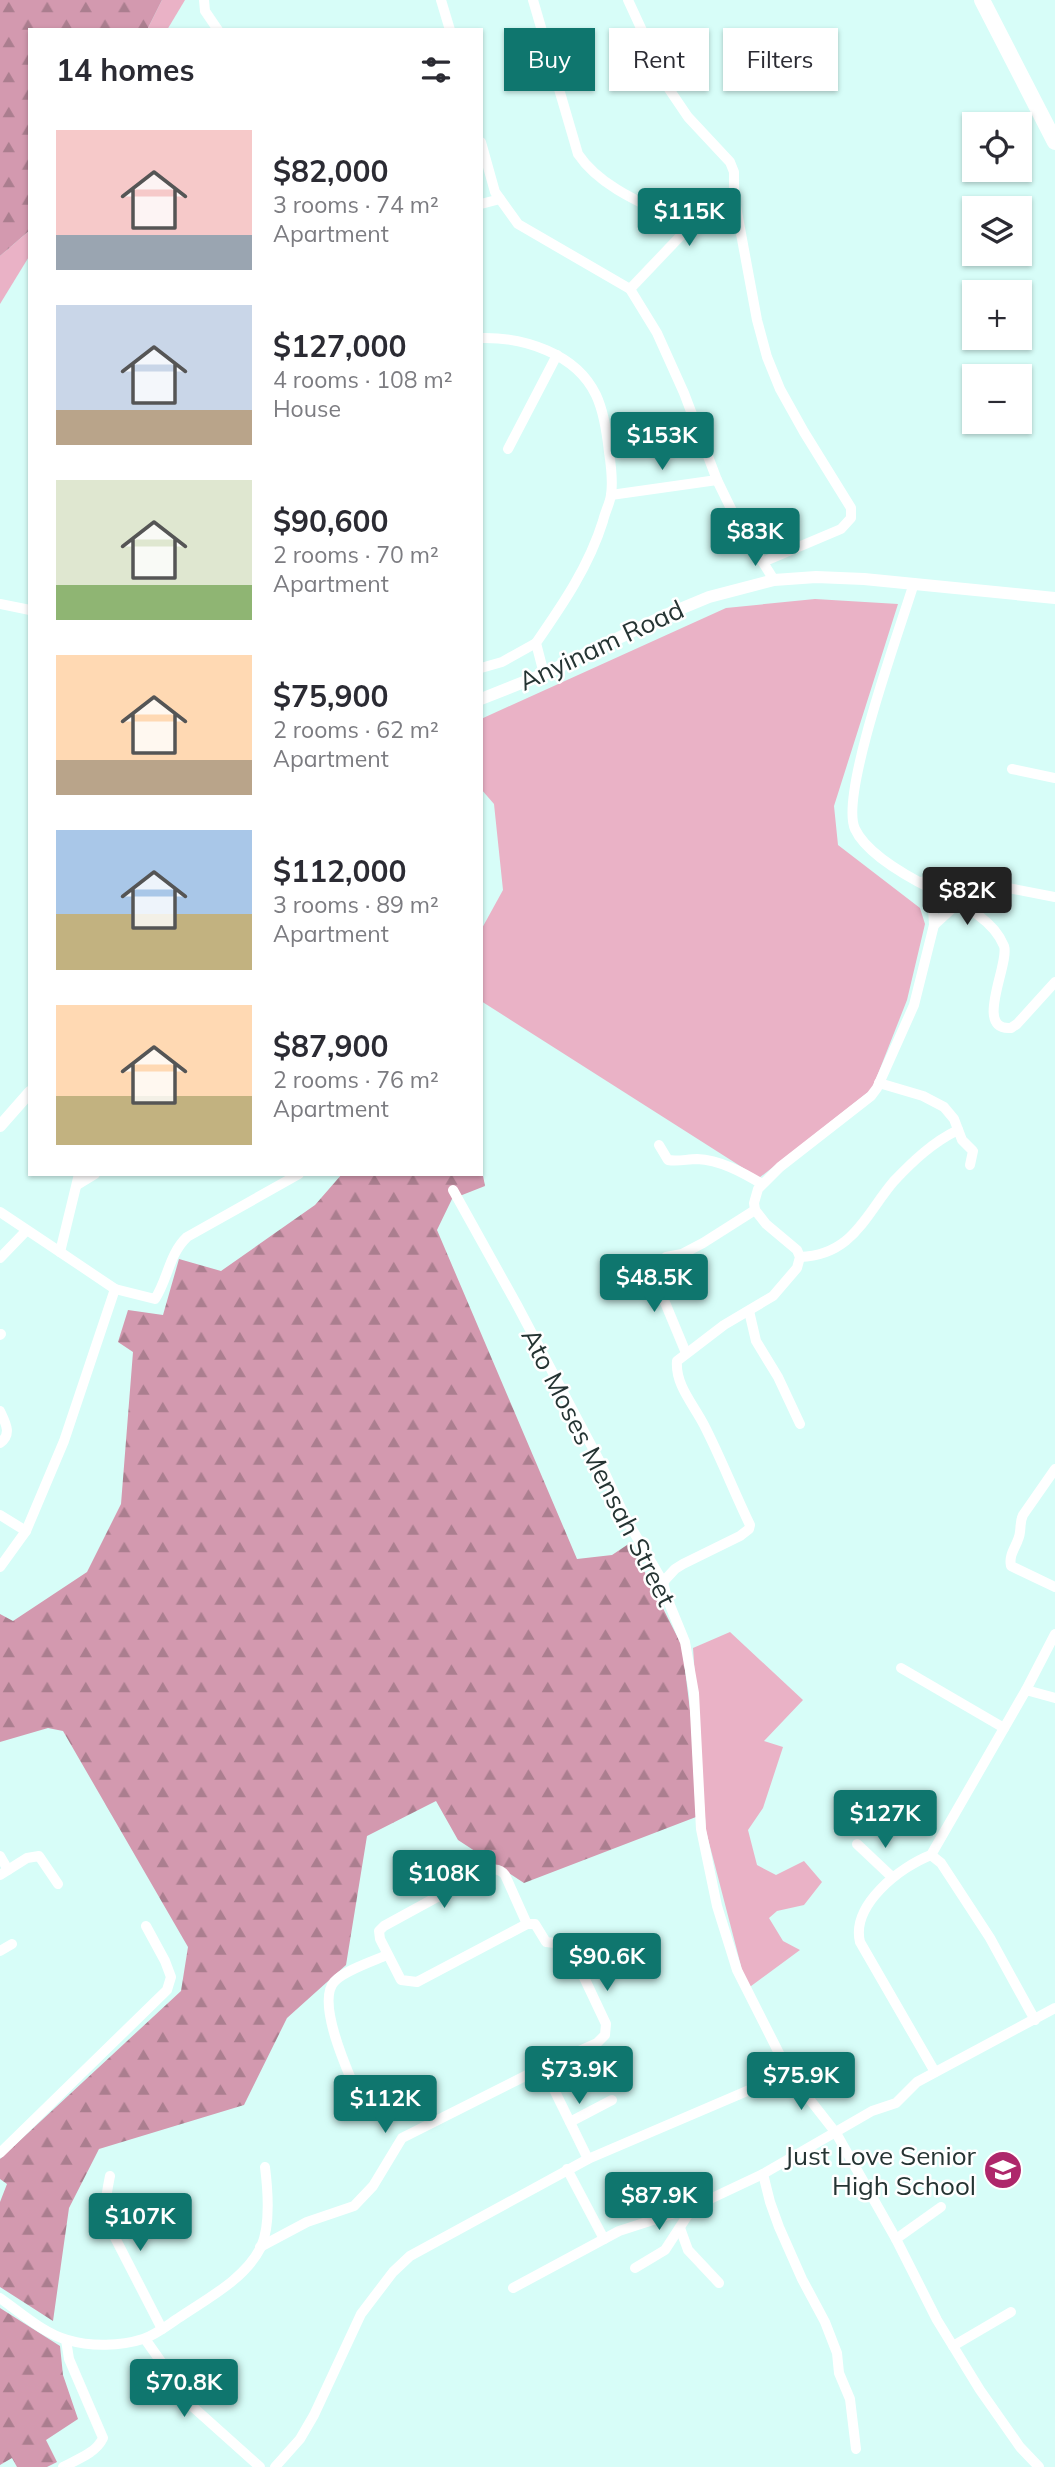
<!DOCTYPE html>
<meta charset="utf-8">
<style>
:root{--surface:#fff;--page:#f2f2f3;--text:#2b2b33;--muted:#7c7c81;--accent:#0f766e}
body{margin:0;font-family:Mulish,sans-serif;background:var(--page);color:var(--text);height:100vh;display:flex;flex-direction:column;font-size:26px;white-space:nowrap}
*{box-sizing:border-box;margin:0}
p{font-size:23px;color:var(--muted)}
.icon{flex:none;width:38px;height:38px;fill:none;stroke:currentColor;stroke-width:2;stroke-linecap:round;stroke-linejoin:round}
.map{position:relative;flex:1;overflow:hidden}
.drawer{position:absolute;left:28px;top:28px;width:455px;height:1148px;display:flex;flex-direction:column;background:var(--surface);border-radius:0px;box-shadow:0 2px 5px #0004}
.drawer>*{flex:none}
.hud{position:absolute;left:504px;top:28px;width:444px;height:63px;display:flex;gap:14px}
.fabs{position:absolute;left:962px;top:112px;display:grid;gap:14px}
.fabs a{display:grid;place-items:center;width:70px;height:70px;border-radius:0px;background:var(--surface);box-shadow:0 2px 5px #0004;font-size:35px}
.price{position:absolute;translate:-50% -60px;padding:0 16px;border-radius:7px;background:var(--accent);color:#fff;font-size:23px;line-height:46px;filter:drop-shadow(0 2px 4px #0008)}
.price::after{content:'';position:absolute;left:50%;top:42px;width:21px;height:16px;margin-left:-10px;background:inherit;clip-path:polygon(0 0,100% 0,50% 100%)}
.price.active{background:#222;color:#fff}
ul{padding:0;list-style:none}
li{display:flex;align-items:center;gap:21px;height:175px;padding:0 28px}
li span{display:grid;place-items:center;flex:none;width:196px;height:140px;border-radius:0px;color:#555}
li>.icon{margin-inline-start:auto}
span .icon{width:84px;height:84px;fill:#fffc;stroke-width:1}
li b{font-size:30px}
h2{display:flex;justify-content:space-between;align-items:center;height:84px;padding:0 28px;font-size:30px}
.chip{padding:0 24px;border-radius:0px;background:var(--surface);box-shadow:0 2px 5px #0004;font-size:24px;line-height:63px}
.chip.active{background:var(--accent);color:#fff}
.map>svg:first-child{display:block}
</style>
<div class="map">
<svg width="1055" height="2467" viewBox="0 0 1055 2467">
<defs>
<pattern id="forest-firs" width="22" height="20" patternUnits="userSpaceOnUse" patternTransform="scale(1.75)"><rect width="22" height="20" fill="#d399af"/><path d="M5 1l3.5 6h-7zM16 11l3.5 6h-7z" fill="#ab7e8f"/></pattern>
</defs>
<rect width="100%" height="100%" fill="#d7fdf8"/>
<!-- green -->
<g fill="#eab2c6">
<polygon points="162,0 185,0 167,30 147,30"/>
<polygon points="30,230 30,255 0,304 0,256"/>
<polygon points="815,599 898,604 834,806 838,845 920,908 925,924 907,1000 872,1089 759,1178 481,1001 481,930 503,890 494,804 481,789 481,719 726,608"/>
<polygon points="730,1632 803,1700 764,1741 783,1747 763,1808 748,1830 757,1865 776,1875 804,1861 822,1882 804,1905 777,1911 769,1918 783,1941 800,1950 747,1989 706,1831 693,1648"/>
</g>
<!-- forest -->
<g fill="url(#forest-firs)">
<polygon points="0,0 162,0 147,30 30,30 30,230 0,256"/>
<polygon points="481,1165 485,1186 452,1199 437,1230 577,1559 612,1555 630,1543 682,1646 691,1718 696,1817 524,1883 458,1840 436,1801 367,1836 346,1965 287,2018 244,2105 99,2149 69,2208 53,2321 0,2287 0,2202 7,2184 0,2179 0,2159 181,1991 188,1947 63,1731 48,1728 0,1742 0,1614 13,1621 87,1572 121,1504 133,1352 118,1342 128,1310 163,1315 179,1259 221,1271 315,1205 342,1174 481,1174"/>
<polygon points="0,2308 60,2346 63,2375 78,2419 46,2440 57,2462 47,2467 17,2467 12,2458 0,2465"/>
</g>
<g fill="none" stroke-linecap="round" stroke-linejoin="round">
<!-- minor -->
<g stroke="#fff" stroke-width="10">
<polyline points="204,0 205,11 218,30"/>
<polyline points="441,0 450,30"/>
<path d="M533 0 578 154C602 190 652 207 690 226"/>
<polyline points="628,0 669,89 688,117 730,162 734,172 734,191 737,212 757,320 767,357 780,389 804,432 851,508 851,518 841,529 763,562"/>
<polyline points="481,142 495,192 518,224 630,289 657,333 684,393 717,480 737,521 774,580"/>
<polyline points="481,204 500,199"/>
<polyline points="630,289 690,226 734,191"/>
<path d="M481 338C523 337 576 353 596 395 604 412 607 433 609 452 611 465 613 482 611 495 610 503 605 512 603 521 589 566 563 604 536 643L544 674"/>
<polyline points="508,449 557,355"/>
<polyline points="611,495 717,480"/>
<path d="M914 583C901 626 839 795 855 829 867 855 910 878 934 890 959 903 993 918 1004 946 1010 964 973 1031 1011 1028L1017 1024 1055 982"/>
<polyline points="0,604 30,610"/>
<polyline points="481,668 502,662 536,643"/>
<polyline points="1012,769 1055,778"/>
<polyline points="920,882 956,878 1055,897"/>
<polyline points="934,925 959,902"/>
<polyline points="879,1083 923,1096 944,1107 954,1119 962,1140 973,1151 970,1165"/>
<path d="M659 1145 668 1160C678 1162 687 1159 697 1159 720 1160 742 1172 762 1184"/>
<polyline points="77,1185 95,1174"/>
<polyline points="453,1190 517,1305 599,1460 625,1517 663,1582 667,1598 685,1642 694,1693 701,1829 717,1906 737,1970 789,2073 836,2133 896,2239 937,2320 980,2390 1020,2447 1039,2467"/>
<polyline points="0,1212 60,1252 79,1174"/>
<path d="M800 1257C853 1255 865 1215 894 1181 913 1161 933 1142 958 1130"/>
<polyline points="0,1258 26,1231"/>
<path d="M115 1289 155 1299C168 1279 169 1254 187 1237L299 1174"/>
<polyline points="749,1311 756,1341 778,1377 800,1424"/>
<polyline points="0,1335 1,1334"/>
<polyline points="686,1353 654,1276 658,1265 666,1257 682,1254 703,1243 755,1210"/>
<path d="M0 1411C6 1424 12 1434 0 1443"/>
<path d="M1055 1469 1023 1515C1020 1521 1021 1525 1020 1532 1019 1544 1008 1553 1011 1566L1055 1587"/>
<polyline points="0,1515 26,1531"/>
<polyline points="0,1567 26,1531 64,1441 115,1289 60,1252"/>
<path d="M663 1582 675 1569 683 1564 740 1536 749 1529 750 1525C734 1492 721 1458 704 1425 694 1405 675 1385 677 1361L724 1325 773 1296 797 1268 800 1257 797 1250 766 1224 755 1210 754 1203 758 1189 780 1167 871 1096 877 1088 914 1005 934 925 932 889"/>
<polyline points="901,1668 1004,1728"/>
<polyline points="1026,1690 1055,1634"/>
<polyline points="857,1844 892,1877"/>
<polyline points="931,1855 941,1863 990,1938 1035,2020"/>
<polyline points="0,1856 8,1870"/>
<polyline points="0,1875 27,1858 39,1856 58,1884"/>
<polyline points="0,1951 12,1944"/>
<polyline points="543,2067 588,2159"/>
<path d="M935 2072 860 1942C851 1905 900 1867 931 1855L1026 1690 1055 1698"/>
<path d="M354 2086C345 2065 317 2002 334 1982 343 1971 373 1961 387 1955"/>
<polyline points="570,2122 612,2100"/>
<polyline points="0,2153 167,1990 171,1977 165,1961 146,1926"/>
<polyline points="567,2169 604,2239"/>
<polyline points="763,2174 770,2202 779,2227 802,2279 825,2322 837,2353 839,2373 850,2399 856,2449"/>
<path d="M110 2176C106 2196 103 2209 110 2228L162 2329"/>
<polyline points="680,2228 688,2250 719,2283"/>
<polyline points="896,2239 941,2207"/>
<path d="M260 2247 307 2222 354 2206 373 2186 402 2138 543 2067 597 2043 605 2035 606 2024 572 1952 564 1944 546 1942 535 1924H527L417 1982 401 1980 380 1939 379 1931 384 1926 481 1873C490 1870 498 1866 505 1875L527 1924"/>
<polyline points="635,2268 665,2250 693,2207"/>
<polyline points="513,2288 619,2231 693,2207 763,2174 872,2111 896,2103 917,2082 1055,2008"/>
<path d="M0 2298C20 2312 44 2334 68 2340 91 2347 121 2346 143 2339 156 2335 169 2324 180 2317 208 2298 245 2279 261 2247 271 2225 268 2191 265 2167"/>
<polyline points="145,2339 193,2407 260,2467"/>
<polyline points="953,2346 1011,2312"/>
<path d="M63 2467C78 2459 96 2453 103 2438L69 2359 66 2340"/>
<polyline points="275,2467 300,2439 314,2415 361,2314 393,2272 410,2256 588,2159 789,2073"/>
</g>
<!-- tertiary -->
<g stroke="#fff" stroke-width="12">
<polyline points="481,699 544,674 668,614 709,597 774,580 816,577 864,579 1055,598"/>
<polyline points="0,1126 30,1092"/>
</g>
<!-- primary -->
<polyline stroke="#fff" stroke-width="16" points="982,0 1055,142"/>
</g>
<!-- icons -->
<defs>
<symbol id="school-disc" viewBox="-11 -11 22 22"><circle r="9.5" fill="#ae276b" stroke="#fff"/><path d="M0-5L7-2L0 1L-7-2ZM-4 1L0 2.5L4 1V4Q0 6-4 4Z" fill="#fff"/></symbol>
</defs>
<g fill-rule="evenodd">
<use href="#school-disc" x="981" y="2148" width="44" height="44"/>
</g>
<g text-anchor="middle" dominant-baseline="central" stroke-width="5" stroke-linejoin="round" paint-order="stroke">
<!-- street labels -->
<g font-size="26" fill="#253433" stroke="#fff">
<text transform="translate(601 645) rotate(-25)">Anyinam Road</text>
<text transform="translate(599 1467) rotate(63)">Ato Moses Mensah Street</text>
</g>
<!-- poi labels -->
<g font-size="26" fill="#253433" stroke="#fff" text-anchor="end">
<text x="976" y="2155">Just Love Senior<tspan x="976" dy="30">High School</tspan></text>
</g>
</g>
</svg>
<div class="fabs">
<a><svg class="icon" aria-label="locate" viewBox="0 0 24 24"><circle cx="12" cy="12" r="6"/><path d="M12 2v4M12 18v4M2 12h4M18 12h4"/></svg></a>
<a><svg class="icon" aria-label="layers" viewBox="0 0 24 24"><path d="M12 4l9 5-9 5-9-5zM3 14l9 5 9-5"/></svg></a>
<a>+</a>
<a>−</a>
</div>
<b class="price" style="left:689px;top:248px">$115K</b>
<b class="price" style="left:662px;top:472px">$153K</b>
<b class="price" style="left:755px;top:568px">$83K</b>
<b class="price active" style="left:967px;top:927px">$82K</b>
<b class="price" style="left:654px;top:1314px">$48.5K</b>
<b class="price" style="left:885px;top:1850px">$127K</b>
<b class="price" style="left:444px;top:1910px">$108K</b>
<b class="price" style="left:607px;top:1993px">$90.6K</b>
<b class="price" style="left:579px;top:2106px">$73.9K</b>
<b class="price" style="left:801px;top:2112px">$75.9K</b>
<b class="price" style="left:385px;top:2135px">$112K</b>
<b class="price" style="left:659px;top:2232px">$87.9K</b>
<b class="price" style="left:140px;top:2253px">$107K</b>
<b class="price" style="left:184px;top:2419px">$70.8K</b>
<div class="hud">
<a class="chip active">Buy</a>
<a class="chip">Rent</a>
<a class="chip">Filters</a>
</div>
<section class="drawer">
<h2>14 homes<svg class="icon" aria-label="filters" viewBox="0 0 24 24"><path d="M4 7h16M4 17h16"/><circle cx="9" cy="7" r="2"/><circle cx="15" cy="17" r="2"/></svg></h2>
<ul>
<li><span style="background:linear-gradient(#f6c9c9 75%,#9aa5b1 0)"><svg class="icon" aria-label="home" viewBox="0 0 24 24"><path d="M3 11l9-7 9 7M6 9v11h12V9"/></svg></span><div><b>$82,000</b><p>3 rooms · 74 m²</p><p>Apartment</p></div></li>
<li><span style="background:linear-gradient(#c9d6e8 75%,#b9a48a 0)"><svg class="icon" aria-label="home" viewBox="0 0 24 24"><path d="M3 11l9-7 9 7M6 9v11h12V9"/></svg></span><div><b>$127,000</b><p>4 rooms · 108 m²</p><p>House</p></div></li>
<li><span style="background:linear-gradient(#dfe7d0 75%,#8fb573 0)"><svg class="icon" aria-label="home" viewBox="0 0 24 24"><path d="M3 11l9-7 9 7M6 9v11h12V9"/></svg></span><div><b>$90,600</b><p>2 rooms · 70 m²</p><p>Apartment</p></div></li>
<li><span style="background:linear-gradient(#ffd9b3 75%,#b9a48a 0)"><svg class="icon" aria-label="home" viewBox="0 0 24 24"><path d="M3 11l9-7 9 7M6 9v11h12V9"/></svg></span><div><b>$75,900</b><p>2 rooms · 62 m²</p><p>Apartment</p></div></li>
<li><span style="background:linear-gradient(#a9c7e8 60%,#c2b280 0)"><svg class="icon" aria-label="home" viewBox="0 0 24 24"><path d="M3 11l9-7 9 7M6 9v11h12V9"/></svg></span><div><b>$112,000</b><p>3 rooms · 89 m²</p><p>Apartment</p></div></li>
<li><span style="background:linear-gradient(#ffd9b3 65%,#c2b280 0)"><svg class="icon" aria-label="home" viewBox="0 0 24 24"><path d="M3 11l9-7 9 7M6 9v11h12V9"/></svg></span><div><b>$87,900</b><p>2 rooms · 76 m²</p><p>Apartment</p></div></li>
</ul>
</section>
</div>
